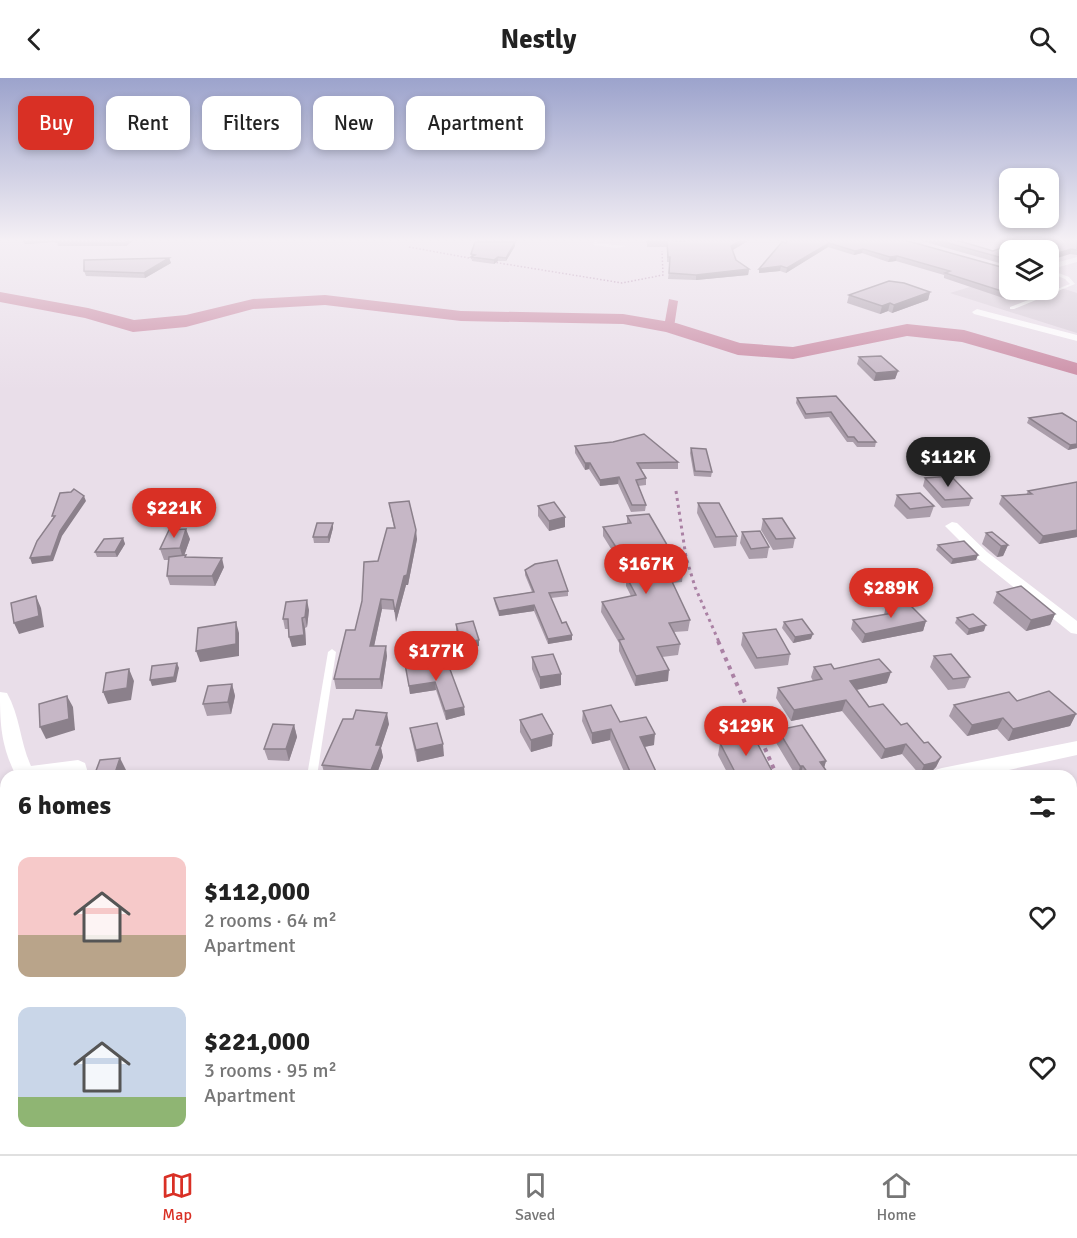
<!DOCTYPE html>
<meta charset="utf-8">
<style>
:root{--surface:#fff;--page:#f2f2f2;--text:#222;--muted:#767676;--line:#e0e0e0;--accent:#d93025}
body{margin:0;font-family:Signika,sans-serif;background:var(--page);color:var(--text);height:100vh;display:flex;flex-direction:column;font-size:22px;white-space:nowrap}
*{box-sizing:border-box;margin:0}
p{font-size:20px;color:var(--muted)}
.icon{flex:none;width:33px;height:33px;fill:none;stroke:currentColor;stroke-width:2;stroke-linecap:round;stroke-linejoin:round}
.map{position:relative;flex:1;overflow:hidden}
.details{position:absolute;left:0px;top:692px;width:1077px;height:386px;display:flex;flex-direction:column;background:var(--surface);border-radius:18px 18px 0 0;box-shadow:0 3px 9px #0003}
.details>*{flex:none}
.guide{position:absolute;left:18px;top:18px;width:600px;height:54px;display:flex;gap:12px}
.controls{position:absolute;left:999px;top:90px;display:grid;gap:12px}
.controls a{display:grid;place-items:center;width:60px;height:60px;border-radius:12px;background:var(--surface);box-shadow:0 3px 9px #0003;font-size:30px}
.price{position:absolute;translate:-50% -51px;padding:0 14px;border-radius:21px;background:var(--accent);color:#fff;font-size:20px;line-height:39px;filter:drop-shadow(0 2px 3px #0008)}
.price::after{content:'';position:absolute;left:50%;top:36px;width:18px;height:14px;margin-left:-9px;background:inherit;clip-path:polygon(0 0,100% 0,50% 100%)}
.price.on{background:#222;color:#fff}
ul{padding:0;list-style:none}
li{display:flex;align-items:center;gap:18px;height:150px;padding:0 18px}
li span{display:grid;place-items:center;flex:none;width:168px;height:120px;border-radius:12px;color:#555}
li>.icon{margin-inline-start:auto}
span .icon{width:72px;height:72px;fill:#fffc;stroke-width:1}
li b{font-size:26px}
h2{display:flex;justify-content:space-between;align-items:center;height:72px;padding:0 18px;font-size:26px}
.chip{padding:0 21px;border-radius:12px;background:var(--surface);box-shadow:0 3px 9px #0003;font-size:21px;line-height:54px}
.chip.on{background:var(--accent);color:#fff}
header{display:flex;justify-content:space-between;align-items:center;height:78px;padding:0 18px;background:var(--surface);font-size:27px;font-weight:700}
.dock{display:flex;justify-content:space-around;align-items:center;height:84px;border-top:2px solid var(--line);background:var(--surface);font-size:16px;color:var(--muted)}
.dock a{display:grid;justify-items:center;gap:3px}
.dock .on{color:var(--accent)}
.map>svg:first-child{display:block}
</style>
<header><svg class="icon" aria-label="back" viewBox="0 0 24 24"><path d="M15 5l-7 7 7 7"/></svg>Nestly<svg class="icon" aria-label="search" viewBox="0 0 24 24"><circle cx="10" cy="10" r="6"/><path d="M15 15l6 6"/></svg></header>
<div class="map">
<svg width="1077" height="1076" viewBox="0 0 1077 1076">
<rect width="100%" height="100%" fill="#e9dee9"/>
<!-- built -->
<polygon fill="#d8cdd8" points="1009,197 1010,212 1048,212 1049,206 1077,215 1077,255 950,215"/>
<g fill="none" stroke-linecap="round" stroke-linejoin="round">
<!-- canal -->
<polygon fill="#ca8aa3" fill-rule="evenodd" points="669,221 678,223 674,249 669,252 664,249"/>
<!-- river -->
<polygon fill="#ca8aa3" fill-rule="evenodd" points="0,214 88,230 134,242 186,237 253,221 325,217 461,233 623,236 676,245 740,265 793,269 907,246 964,252 1077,285 1077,297 962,264 907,258 793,281 738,277 666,254 623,246 461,243 325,227 253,231 186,249 133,254 85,240 0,224"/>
<!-- path-far2 -->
<g stroke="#aa81a4" stroke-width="1.5" stroke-dasharray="1.5 2" stroke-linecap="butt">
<polyline points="409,169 475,181"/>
<polyline points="493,184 622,205 663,197 662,173"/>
</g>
<!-- path-far1 -->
<polyline stroke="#aa81a4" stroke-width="3" stroke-dasharray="3 4" stroke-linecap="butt" points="676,413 686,479 695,509 719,564"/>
<!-- path -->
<polyline stroke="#aa81a4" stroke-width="4" stroke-dasharray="4 5" stroke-linecap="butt" points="718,563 777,698"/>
<!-- lane -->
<g fill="#fff" fill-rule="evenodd">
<polygon points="595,161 599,161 596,165 627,168 616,170 593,167"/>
<polygon points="1048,191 1069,199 1075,206 1014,231 1010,231 1010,229 1070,206 1065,201 1048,194"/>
<polygon points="332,571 336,574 317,698 307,698 328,574"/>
</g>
<!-- street -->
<g fill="#fff" fill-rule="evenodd">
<polygon points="620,161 700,161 683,166"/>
<polygon points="1077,179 1077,184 1048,192 1048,187"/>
<polygon points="977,231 1077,257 1077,263 974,236 972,234"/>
<polygon points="952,444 957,445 987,474 1077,543 1077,556 1071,555 977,480 945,448"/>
<path d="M0 614 7 615C20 638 20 664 31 688L78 682 85 685 89 698H16C1 667 0 647 0 614Z"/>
<polygon points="1077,663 1077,677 981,698 932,698 935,692 942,690"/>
<polygon points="0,795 6,797 6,817 0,815"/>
<polygon points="194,1071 225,1071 223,1076 191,1076"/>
</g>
</g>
<!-- wall -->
<g fill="#aa9daa">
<polygon points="24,161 135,161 126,168 58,168 57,164 58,164 25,166"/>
<polygon points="647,161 684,163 690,161 751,161 733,172 736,182 749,191 748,197 696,202 668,201 670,184 667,184 667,169 647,169"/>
<polygon points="901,161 1007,194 1010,212 1037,212 1009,222 944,200 944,197 896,183 888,184 862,175 854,177 828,169 786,195 780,193 759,195 786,165"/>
<polygon points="915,161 953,161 993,173 1077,161 1077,177 1070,176 1010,172 1010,188"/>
<polygon points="515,168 506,183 498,183 494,186 472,183 471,176"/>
<polygon points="169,180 171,185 145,200 86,198 84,193"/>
<polygon points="930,214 928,222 892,235 888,233 880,236 847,225 849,217"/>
<polygon points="859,279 898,293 895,301 874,303 857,286"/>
<polygon points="836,318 876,364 875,369 857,369 853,364 847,364 829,339 805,341 796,325 797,320"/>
<polygon points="1029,340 1077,370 1068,372 1027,345"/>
<polygon points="575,368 678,384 678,391 641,391 646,400 646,407 638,408 646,427 645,433 631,434 618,406 600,408 589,391 585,392 575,375"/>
<polygon points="691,370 712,394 711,399 694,398 690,375"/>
<polygon points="925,400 972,420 969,428 942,430 923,408"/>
<polygon points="1077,404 1077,459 1039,466 999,426 1002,418 1026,417 1028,413"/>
<polygon points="897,417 934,428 930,439 907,441 894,428"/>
<polygon points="389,425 417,461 408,507 406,507 396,544 394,532 382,531 374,568 387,578 382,611 336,611 334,601 355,552 378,483 394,450"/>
<polygon points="698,425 737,458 736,468 714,470 697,435"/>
<polygon points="538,428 565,439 565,449 549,453 538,438"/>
<polygon points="627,438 683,494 682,504 672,505 690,542 688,553 674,554 680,566 678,577 662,579 668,603 635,608 619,573 619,565 601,534 602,524 631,518 626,508 626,498 628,498 603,458 603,449 627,446"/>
<polygon points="763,441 795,460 793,470 773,472 761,452"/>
<polygon points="333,450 329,465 314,465 313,459"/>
<polygon points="742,454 769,469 767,480 749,481 740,465"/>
<polygon points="986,455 1008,467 1003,478 997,479 982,466"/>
<polygon points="123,460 125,466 117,479 97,479 95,474"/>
<polygon points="190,461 184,477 186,477 186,479 224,489 215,508 170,507 167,498 169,482 164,482 160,471"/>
<polygon points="938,467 976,482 951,486 936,472"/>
<polygon points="525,492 568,513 568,518 551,520 562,545 572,557 572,562 548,566 534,533 499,538 495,526 494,520 532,514 525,497"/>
<polygon points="997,514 1055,536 1050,547 1026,553 993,525"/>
<polygon points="886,527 926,543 923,553 862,565 851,551 853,542 884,537"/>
<polygon points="309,532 307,549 305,550 306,567 292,569 289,551 285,551 283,541"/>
<polygon points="957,540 984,553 967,557 955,545"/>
<polygon points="784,544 811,561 793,565 782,550"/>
<polygon points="456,546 479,562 479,568 462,571 456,552"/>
<polygon points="743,555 790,576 788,587 755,591 741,567"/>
<polygon points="934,578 970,599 965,610 948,612 930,589"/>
<polygon points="532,579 561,596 561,607 540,611 532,591"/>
<polygon points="405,586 425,590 465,637 446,642 436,612 410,616"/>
<polygon points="814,589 834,591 887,605 856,612 869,629 901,647 941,679 936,689 931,694 920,697 902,676 881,681 842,633 791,643 776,620 778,610 813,603 811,599"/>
<polygon points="232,606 235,618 231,636 207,638 203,626"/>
<polygon points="1017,623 1076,636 1070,648 1008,663 997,651 967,658 949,638 954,627"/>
<polygon points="583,633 620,644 654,667 644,669 658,698 626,698 610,662 592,666 582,643"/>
<polygon points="353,641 389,646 381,670 383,679 376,698 325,698 322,687"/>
<polygon points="520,642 552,668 531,674 520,654"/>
<polygon points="294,647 297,659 289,683 268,682 264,671"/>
<polygon points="410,650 444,678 417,684 412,662"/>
<polygon points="778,652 826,683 824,689 830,698 796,698 775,663"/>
<polygon points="720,665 771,698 729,698 718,677"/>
<polygon points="1077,812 1077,832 1071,825 1071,820"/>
<polygon points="0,820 6,820 6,875 0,876"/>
<polygon points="6,999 6,1019 0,1013 0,1007"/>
<polygon points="23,1071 83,1071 80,1076 31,1076 27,1075"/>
<polygon points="325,1071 343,1071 338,1076 330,1076"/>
<polygon points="1027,1071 1033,1071 1066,1076 1022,1076"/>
</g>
<!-- shaded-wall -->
<g fill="#8b808b">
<polygon points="39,161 65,161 66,163 25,166 23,163"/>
<polygon points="130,161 135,161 126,168 125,165"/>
<polygon points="744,161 751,161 731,173 731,168"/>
<polygon points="515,164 515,168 506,183 506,180"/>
<polygon points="829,165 828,169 786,195 787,190"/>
<polygon points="863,171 862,175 854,177 855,173"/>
<polygon points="1071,171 1070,176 1048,183 1048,178"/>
<polygon points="897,178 896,183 888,184 890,179"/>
<polygon points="498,179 498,183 494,186 494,182"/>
<polygon points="169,180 171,185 145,200 144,195"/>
<polygon points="781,188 780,193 759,195 759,191"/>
<polygon points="749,191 748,197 696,202 696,197"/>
<polygon points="1025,212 1037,212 1009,222 1011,216"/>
<polygon points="930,214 928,222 892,235 894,227"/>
<polygon points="890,225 888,233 880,236 882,228"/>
<polygon points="898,293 895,301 874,303 876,295"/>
<polygon points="1077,366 1077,370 1068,372 1070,367"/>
<polygon points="585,385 590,385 589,391 585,392"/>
<polygon points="619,399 618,406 600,408 600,402"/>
<polygon points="84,418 86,423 62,458 53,483 32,486 30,480 60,453"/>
<polygon points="565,439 565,449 549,453 549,443"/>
<polygon points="333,445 333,450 329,465 328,459"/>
<polygon points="186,451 190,461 183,481 180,470"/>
<polygon points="416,452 417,461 408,507 406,507 396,544 395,534"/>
<polygon points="1077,452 1077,459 1039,466 1043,458"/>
<polygon points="123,460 125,466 117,479 115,474"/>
<polygon points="1008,467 1003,478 997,479 1001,468"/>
<polygon points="978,477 976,482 951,486 953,481"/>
<polygon points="222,480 224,489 215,508 212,498"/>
<polygon points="36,518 41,530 44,549 19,556 14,545"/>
<polygon points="381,521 382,531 372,578 370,568"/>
<polygon points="307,522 309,532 307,549 305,539"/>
<polygon points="534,527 534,533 499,538 499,533"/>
<polygon points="1055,536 1050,547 1026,553 1031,542"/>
<polygon points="302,540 305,550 306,567 292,569 289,559"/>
<polygon points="926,543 923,553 862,565 865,556"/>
<polygon points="236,544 239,555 239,578 200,584 196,573"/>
<polygon points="986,547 984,553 967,557 969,551"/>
<polygon points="813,556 811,561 793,565 795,559"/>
<polygon points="572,557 572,562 548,566 548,561"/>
<polygon points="479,562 479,568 462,571 461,565"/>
<polygon points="386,568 387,578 382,611 380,601"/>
<polygon points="177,585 179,590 176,604 152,608 150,602"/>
<polygon points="129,591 134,603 131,622 108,626 103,614"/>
<polygon points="669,592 668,603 635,608 636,598"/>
<polygon points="891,594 887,605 847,614 850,603"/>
<polygon points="561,596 561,607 540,611 540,599"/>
<polygon points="435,604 436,612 410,616 409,608"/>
<polygon points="232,606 235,618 231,636 228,624"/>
<polygon points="67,618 73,629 75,652 46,661 40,649"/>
<polygon points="846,622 842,633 791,643 794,632"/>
<polygon points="464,629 465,637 446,642 445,633"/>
<polygon points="387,635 389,646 381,670 383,679 376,698 372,698 371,692 376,667"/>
<polygon points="1076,636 1070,648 1008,663 1013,651"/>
<polygon points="1003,640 997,651 967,658 972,647"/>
<polygon points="294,647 297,659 289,683 286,671"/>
<polygon points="611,651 610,662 592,666 592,655"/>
<polygon points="553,656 552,668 531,674 531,662"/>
<polygon points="655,656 654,667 639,670 640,659"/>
<polygon points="443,666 444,678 417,684 416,672"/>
<polygon points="906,666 902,676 881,681 885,671"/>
<polygon points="941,679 936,689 931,694 920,697 924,687"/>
<polygon points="120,680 126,692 124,698 114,698"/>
<polygon points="826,683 823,694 820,684"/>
<polygon points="800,688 803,688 800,698 798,698"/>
<polygon points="772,693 771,698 749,698"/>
<polygon points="6,744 6,766 0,775 0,752"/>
<polygon points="69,1071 83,1071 80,1076 66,1076"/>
<polygon points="331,1071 343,1071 338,1076 333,1076"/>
</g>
<!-- building -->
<g fill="#c6b7c6" stroke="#8b808b" stroke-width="1.5">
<polygon points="62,161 130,161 125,165 57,164"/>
<polygon points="647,161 684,163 690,161 744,161 731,168 736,182 749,191 696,197 669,195 670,179 668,179 667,164 647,164"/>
<polygon points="788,161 901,161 1008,191 1003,193 1010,194 1010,212 1025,212 1011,216 945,195 950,193 897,178 890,179 863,171 855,173 829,165 787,190 781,188 759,191 782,164 786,165"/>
<polygon points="933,161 953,161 993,173 1027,161 1077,161 1077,172 1071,171 1048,178 1048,172 1010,172 1010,182"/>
<polygon points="475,164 515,164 506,180 498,179 494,182 471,179 475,177 471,176"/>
<polygon points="169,180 144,195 84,193 84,182"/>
<polygon points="889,203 904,205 930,214 894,227 890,225 882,228 849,217"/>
<polygon points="881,278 898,293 876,295 859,279"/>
<polygon points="836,318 876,364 858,364 854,359 848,359 831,334 806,336 797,320"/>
<polygon points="1062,335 1077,344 1077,366 1070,367 1029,340"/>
<polygon points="644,356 678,384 637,385 646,400 636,402 646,427 632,427 619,399 600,402 590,385 585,385 575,368 613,364"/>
<polygon points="691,370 706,371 712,394 695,393"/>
<polygon points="951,398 972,420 945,422 925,400"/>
<polygon points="1077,404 1077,452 1043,458 1002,418 1032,416 1028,413"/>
<polygon points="74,411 84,418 60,453 51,478 30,480 37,463 55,438 52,438 60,415 71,414"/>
<polygon points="920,415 934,428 910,431 897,417"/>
<polygon points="409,423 416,452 407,497 404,498 395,534 393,522 381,521 370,568 386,568 380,601 334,601 346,552 355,552 362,523 364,484 378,483 387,450 395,450 389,425"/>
<polygon points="554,424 565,439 549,443 538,428"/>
<polygon points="698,425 719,425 737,458 716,459"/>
<polygon points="649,436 683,494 668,495 690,542 669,545 680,566 657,569 669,592 636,598 619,562 624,561 602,524 636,517 626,498 634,497 603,449 631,445 627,438"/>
<polygon points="782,440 795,460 776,461 763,441"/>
<polygon points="317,445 333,445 328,459 313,459"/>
<polygon points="186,451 180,470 160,471 169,452"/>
<polygon points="760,453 769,469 751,471 742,454"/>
<polygon points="992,454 1008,467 1001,468 986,455"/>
<polygon points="123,460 115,474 95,474 104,461"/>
<polygon points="964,463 978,477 953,481 938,467"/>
<polygon points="186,477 185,479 222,480 212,498 167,498 169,479"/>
<polygon points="557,482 568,513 549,515 562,545 566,544 572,557 548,561 534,527 499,533 494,520 534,514 525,492 535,486"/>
<polygon points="1021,508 1055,536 1031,542 997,514"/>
<polygon points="36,518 39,538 14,545 11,525"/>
<polygon points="307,522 305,539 302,540 304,557 289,559 288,541 283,541 286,524"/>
<polygon points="907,524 926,543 865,556 853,542 893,535 886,527"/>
<polygon points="973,536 986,547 969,551 957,540"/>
<polygon points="802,541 813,556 795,559 784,544"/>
<polygon points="473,543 479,562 461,565 456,546"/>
<polygon points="236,544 236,566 196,573 198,550"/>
<polygon points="776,551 790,576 757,580 743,555"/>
<polygon points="553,576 561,596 540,599 532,579"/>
<polygon points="951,576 970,599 953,601 934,578"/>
<polygon points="879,581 891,594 850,603 869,629 883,626 901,647 907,645 924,665 928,664 941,679 936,684 924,687 906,666 885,671 846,622 794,632 778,610 822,601 814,589 831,586 834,591"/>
<polygon points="423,583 425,590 448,586 464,629 445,633 435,604 409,608 405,586"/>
<polygon points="177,585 174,599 150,602 152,588"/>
<polygon points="129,591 127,610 103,614 106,595"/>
<polygon points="232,606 228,624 203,626 208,608"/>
<polygon points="1049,613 1076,636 1013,651 1003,640 972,647 954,627 1009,614 1017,623"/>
<polygon points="67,618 69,641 40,649 39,626"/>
<polygon points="611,627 620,644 646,639 655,656 640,659 658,698 632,698 611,651 592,655 583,633"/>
<polygon points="356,632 387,635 376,667 381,667 371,692 322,687 343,641 353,641"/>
<polygon points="542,636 553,656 531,662 520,642"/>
<polygon points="437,645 443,666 416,672 410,650"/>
<polygon points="273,646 294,647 286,671 264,671"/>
<polygon points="802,647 826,683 820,684 830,698 810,698 803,688 800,688 778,652"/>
<polygon points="754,659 772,693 749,698 737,698 720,665"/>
<polygon points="120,680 114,698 94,698 100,682"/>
<polygon points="576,693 578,698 554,698"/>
<polygon points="451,694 453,698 441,698"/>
<polygon points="0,737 6,738 6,744 0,752"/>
<polygon points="0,820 6,820 6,862 0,863"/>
<polygon points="6,999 6,1013 0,1011 0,1007"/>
<polygon points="38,1071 69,1071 66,1076 54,1076"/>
<polygon points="405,1071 450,1071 459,1076 403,1076"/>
<polygon points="600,1071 627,1071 625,1076 598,1076"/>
<rect x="657" y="1071" width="31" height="5"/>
<polygon points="755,1071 757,1076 729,1076"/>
<polygon points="1028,1071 1033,1071 1066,1076 1029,1076"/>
</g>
<!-- sky -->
<linearGradient id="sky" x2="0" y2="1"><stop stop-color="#9ca3cc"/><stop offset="0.52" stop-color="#f5f0f5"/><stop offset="1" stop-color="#f5f0f5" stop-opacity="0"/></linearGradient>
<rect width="1077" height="312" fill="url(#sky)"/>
</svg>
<div class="controls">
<a><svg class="icon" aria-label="locate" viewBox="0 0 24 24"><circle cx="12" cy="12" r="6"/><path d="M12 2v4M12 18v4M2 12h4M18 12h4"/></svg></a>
<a><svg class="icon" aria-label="layers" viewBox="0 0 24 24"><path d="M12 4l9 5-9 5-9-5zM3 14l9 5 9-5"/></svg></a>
</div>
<b class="price on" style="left:948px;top:410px">$112K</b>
<b class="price" style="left:174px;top:461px">$221K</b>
<b class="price" style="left:646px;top:517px">$167K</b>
<b class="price" style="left:891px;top:541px">$289K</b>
<b class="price" style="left:436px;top:604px">$177K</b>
<b class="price" style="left:746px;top:679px">$129K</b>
<div class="guide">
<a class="chip on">Buy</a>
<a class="chip">Rent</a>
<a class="chip">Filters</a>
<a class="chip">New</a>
<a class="chip">Apartment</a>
</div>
<section class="details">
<h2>6 homes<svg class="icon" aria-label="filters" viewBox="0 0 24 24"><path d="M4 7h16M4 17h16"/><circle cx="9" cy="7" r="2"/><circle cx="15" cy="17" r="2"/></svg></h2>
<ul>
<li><span style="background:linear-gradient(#f6c9c9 65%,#b9a48a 0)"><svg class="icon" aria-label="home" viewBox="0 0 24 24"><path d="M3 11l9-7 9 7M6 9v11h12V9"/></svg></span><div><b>$112,000</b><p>2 rooms · 64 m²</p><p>Apartment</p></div><svg class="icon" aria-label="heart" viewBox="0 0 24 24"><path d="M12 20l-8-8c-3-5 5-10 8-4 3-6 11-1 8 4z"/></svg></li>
<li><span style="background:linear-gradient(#c9d6e8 75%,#8fb573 0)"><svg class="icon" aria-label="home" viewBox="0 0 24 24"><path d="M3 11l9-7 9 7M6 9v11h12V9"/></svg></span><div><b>$221,000</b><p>3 rooms · 95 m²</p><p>Apartment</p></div><svg class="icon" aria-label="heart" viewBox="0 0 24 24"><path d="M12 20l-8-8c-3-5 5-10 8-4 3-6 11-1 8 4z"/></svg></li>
</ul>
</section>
</div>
<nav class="dock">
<a class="on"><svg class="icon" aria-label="map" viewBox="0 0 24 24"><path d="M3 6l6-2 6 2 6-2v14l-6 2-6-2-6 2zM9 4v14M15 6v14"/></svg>Map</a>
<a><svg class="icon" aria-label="saved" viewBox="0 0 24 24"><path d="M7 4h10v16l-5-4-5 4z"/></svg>Saved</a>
<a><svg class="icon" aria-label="home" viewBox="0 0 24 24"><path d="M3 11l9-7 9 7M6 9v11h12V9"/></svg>Home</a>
</nav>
